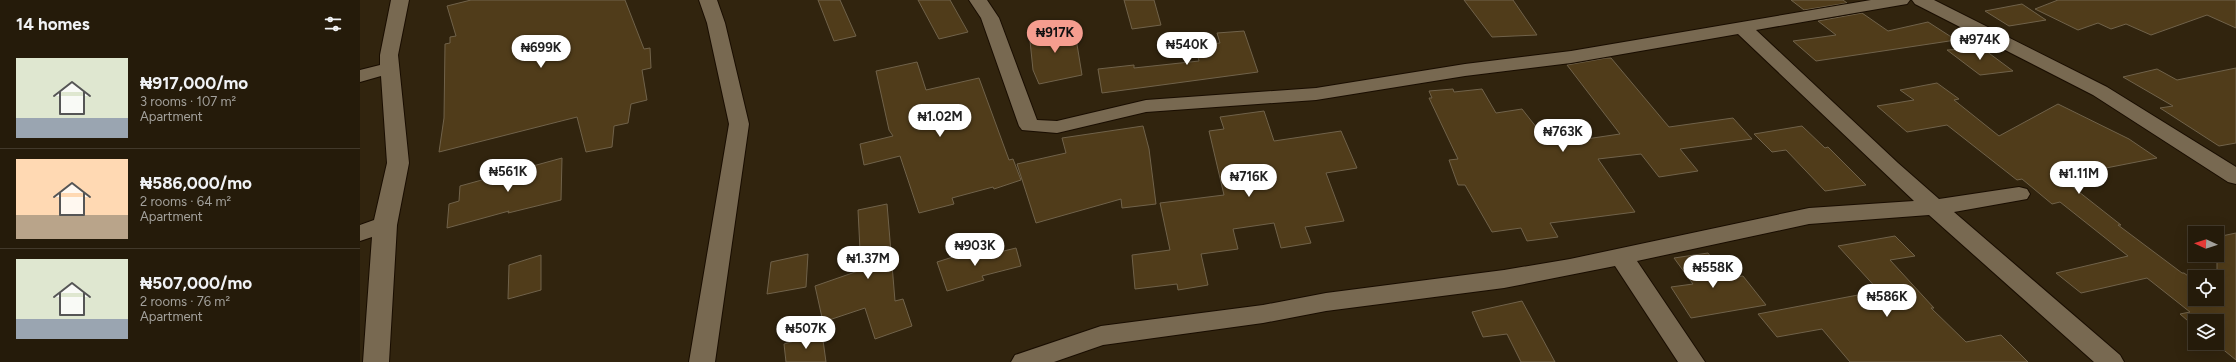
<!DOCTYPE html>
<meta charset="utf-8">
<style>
:root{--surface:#251b0a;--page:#312818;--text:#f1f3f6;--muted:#a3a19c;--line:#42392b;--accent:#f59d8f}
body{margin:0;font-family:Figtree,sans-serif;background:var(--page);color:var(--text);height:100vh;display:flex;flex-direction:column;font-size:15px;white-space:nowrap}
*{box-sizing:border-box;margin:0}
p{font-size:13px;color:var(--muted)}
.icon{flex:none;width:22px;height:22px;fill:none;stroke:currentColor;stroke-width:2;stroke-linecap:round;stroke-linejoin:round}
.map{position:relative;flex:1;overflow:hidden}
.details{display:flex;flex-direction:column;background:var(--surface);width:360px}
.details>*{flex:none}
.needle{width:26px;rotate:273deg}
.controls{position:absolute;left:1828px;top:226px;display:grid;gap:8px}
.controls a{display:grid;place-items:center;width:36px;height:36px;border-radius:0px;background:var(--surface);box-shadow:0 4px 16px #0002,0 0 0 1px var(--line);font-size:20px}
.price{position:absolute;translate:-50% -34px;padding:0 9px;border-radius:14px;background:#fff;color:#222;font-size:13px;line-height:26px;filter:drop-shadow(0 1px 2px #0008)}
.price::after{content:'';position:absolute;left:50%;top:24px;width:12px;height:9px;margin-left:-6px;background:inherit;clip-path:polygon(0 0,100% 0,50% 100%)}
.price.current{background:var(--accent);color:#111}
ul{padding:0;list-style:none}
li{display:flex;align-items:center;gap:12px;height:100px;padding:0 16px}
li+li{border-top:1px solid var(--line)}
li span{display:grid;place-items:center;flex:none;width:112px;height:80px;border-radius:0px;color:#555}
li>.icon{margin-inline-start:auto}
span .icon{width:48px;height:48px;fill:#fffc;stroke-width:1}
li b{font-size:17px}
h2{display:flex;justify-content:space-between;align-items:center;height:48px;padding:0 16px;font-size:17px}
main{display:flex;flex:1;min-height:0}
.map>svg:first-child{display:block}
</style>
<main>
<section class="details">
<h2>14 homes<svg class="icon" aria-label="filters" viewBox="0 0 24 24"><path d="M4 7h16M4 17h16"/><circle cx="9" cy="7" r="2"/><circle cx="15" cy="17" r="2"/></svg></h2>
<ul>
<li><span style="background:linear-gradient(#dfe7d0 75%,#9aa5b1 0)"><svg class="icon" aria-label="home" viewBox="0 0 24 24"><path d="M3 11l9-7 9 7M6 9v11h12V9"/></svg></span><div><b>₦917,000/mo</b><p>3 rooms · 107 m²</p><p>Apartment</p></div></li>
<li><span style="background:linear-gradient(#ffd9b3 70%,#b9a48a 0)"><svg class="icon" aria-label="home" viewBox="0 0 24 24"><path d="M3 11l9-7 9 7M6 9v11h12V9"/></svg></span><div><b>₦586,000/mo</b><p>2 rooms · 64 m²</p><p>Apartment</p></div></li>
<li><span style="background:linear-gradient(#dfe7d0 75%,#9aa5b1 0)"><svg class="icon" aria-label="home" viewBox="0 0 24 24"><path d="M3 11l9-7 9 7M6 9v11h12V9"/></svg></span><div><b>₦507,000/mo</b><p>2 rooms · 76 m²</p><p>Apartment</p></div></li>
</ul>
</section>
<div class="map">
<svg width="1876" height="362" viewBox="0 0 1876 362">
<rect width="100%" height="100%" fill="#31240e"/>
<!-- building -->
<g fill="#503c1a" stroke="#70624a">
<polygon points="111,0 265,0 284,49 290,48 291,68 282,70 287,100 271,104 268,123 254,126 252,147 226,152 217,117 79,152 84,118 85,44 90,43 90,37 96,36 87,6"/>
<polygon points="458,0 480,0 496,36 474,41"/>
<polygon points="558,0 590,0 608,32 579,39"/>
<polygon points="764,0 794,0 801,25 772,29"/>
<polygon points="1104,0 1153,0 1177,35 1132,37"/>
<polygon points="1431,0 1483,0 1487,3 1444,10"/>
<polygon points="1698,0 1876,0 1876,28 1847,15 1791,35 1766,24 1751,29 1738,23 1718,30 1675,9"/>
<polygon points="1662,4 1686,20 1649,26 1625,11"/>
<polygon points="1502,13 1528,31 1568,22 1596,40 1456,61 1433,41 1476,35 1458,21"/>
<polygon points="714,26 722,75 679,84 673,70 669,31"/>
<polygon points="884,31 898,72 742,93 738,69 774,65 774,68 839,61 835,46 860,43 857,33"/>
<polygon points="1622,48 1653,71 1620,75 1587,50"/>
<polygon points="1246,58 1251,58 1309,127 1373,118 1392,139 1320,149 1338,171 1299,177 1281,154 1238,159 1275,212 1190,223 1198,237 1167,241 1161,228 1132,232 1105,185 1098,185 1089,160 1098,159 1069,98 1072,98 1069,91 1093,89 1094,92 1122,89 1136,113 1162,109 1184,137 1187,136 1192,144 1260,134 1207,65"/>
<polygon points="557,62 566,90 619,78 649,160 653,159 661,180 634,189 633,187 592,198 594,204 559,213 540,156 504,165 500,144 533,136 529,130 516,71"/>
<polygon points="1876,68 1876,143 1859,146 1800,108 1813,106 1763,77 1797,69 1817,80"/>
<polygon points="1577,83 1599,99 1594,100 1639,136 1698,104 1769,139 1797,158 1700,177 1761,225 1758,225 1822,273 1824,273 1835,281 1835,299 1857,299 1857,237 1876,233 1876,360 1855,343 1857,321 1835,321 1835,327 1820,314 1830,312 1787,278 1721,293 1696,273 1768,256 1700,202 1692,204 1662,179 1657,180 1587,125 1547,132 1517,106 1554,100 1540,90"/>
<polygon points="904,111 914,141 981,131 997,168 966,173 984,221 945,227 951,243 921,248 914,223 873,229 878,249 841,254 848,285 818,290 817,284 775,289 772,255 810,250 800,203 864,195 849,131 864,129 860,117"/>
<polygon points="783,126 789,149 796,204 762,208 761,199 676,223 657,164 706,153 702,138"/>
<polygon points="1442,126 1465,148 1468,147 1506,185 1465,191 1426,150 1412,152 1394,134"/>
<polygon points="202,158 201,200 148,213 149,211 87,228 89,204 99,201 100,186"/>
<polygon points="527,204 535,301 543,299 552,326 515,339 505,308 463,322 455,286 501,270 498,210"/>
<polygon points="1535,236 1555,256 1530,260 1574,308 1571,308 1606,342 1641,335 1668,362 1490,362 1462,329 1417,337 1398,314 1519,291 1478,246"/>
<polygon points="656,248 661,266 622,276 624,280 587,291 577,262 612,251 615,258"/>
<polygon points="1348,253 1367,278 1383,276 1406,305 1331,318 1311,287 1333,284 1314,258"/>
<polygon points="448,254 446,287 407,294 411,262"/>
<polygon points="181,255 181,290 148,299 149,265"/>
<polygon points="1162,301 1195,362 1161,362 1147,334 1123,337 1112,312"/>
<polygon points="462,333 466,362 426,362 424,344"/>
</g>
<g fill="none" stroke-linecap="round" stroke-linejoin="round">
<defs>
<g id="minor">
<polygon points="31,0 49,0 38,55 49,163 37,225 29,362 3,362 12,237 0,241 0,225 14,220 27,163 21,76 0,82 0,70 20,65 20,55"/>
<polygon points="339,0 357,0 365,23 389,124 355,362 329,362 369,124 347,23"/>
<polygon points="609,0 627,0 639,18 677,120 697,121 786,100 956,88 1105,64 1211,51 1511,0 1550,0 1547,4 1541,5 1396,30 1538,163 1579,199 1659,187 1667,189 1670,194 1667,199 1594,212 1760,355 1764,362 1734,362 1569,215 1449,224 1277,261 1345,362 1318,362 1255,266 1144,288 966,311 903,323 743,345 694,362 651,362 655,355 741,326 903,305 966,293 1144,270 1210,259 1449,208 1554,201 1378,34 1211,63 1105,76 956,100 786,112 697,133 662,130 659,126 621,18"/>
<polygon points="1552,0 1574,0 1747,87 1876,167 1876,184 1868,182 1733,95 1555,4"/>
</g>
</defs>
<!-- minor casing -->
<use href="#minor" stroke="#190d00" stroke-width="2"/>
<!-- minor -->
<use href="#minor" fill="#786951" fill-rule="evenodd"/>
</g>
</svg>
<div class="controls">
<a><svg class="needle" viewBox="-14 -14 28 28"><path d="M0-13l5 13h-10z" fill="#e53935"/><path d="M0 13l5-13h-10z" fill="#a3a19c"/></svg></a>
<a><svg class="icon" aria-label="locate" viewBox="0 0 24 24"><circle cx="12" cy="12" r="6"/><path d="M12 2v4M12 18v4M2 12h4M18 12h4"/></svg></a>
<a><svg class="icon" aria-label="layers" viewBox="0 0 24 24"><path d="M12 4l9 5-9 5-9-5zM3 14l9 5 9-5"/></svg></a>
</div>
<b class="price current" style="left:695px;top:54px">₦917K</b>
<b class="price" style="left:1620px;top:61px">₦974K</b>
<b class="price" style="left:827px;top:66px">₦540K</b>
<b class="price" style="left:181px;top:69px">₦699K</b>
<b class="price" style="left:580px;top:138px">₦1.02M</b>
<b class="price" style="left:1203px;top:153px">₦763K</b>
<b class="price" style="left:148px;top:193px">₦561K</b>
<b class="price" style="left:1719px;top:195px">₦1.11M</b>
<b class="price" style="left:889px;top:198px">₦716K</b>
<b class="price" style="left:615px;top:267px">₦903K</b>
<b class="price" style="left:508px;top:280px">₦1.37M</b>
<b class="price" style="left:1353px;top:289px">₦558K</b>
<b class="price" style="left:1527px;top:318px">₦586K</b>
<b class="price" style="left:446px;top:350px">₦507K</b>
</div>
</main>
